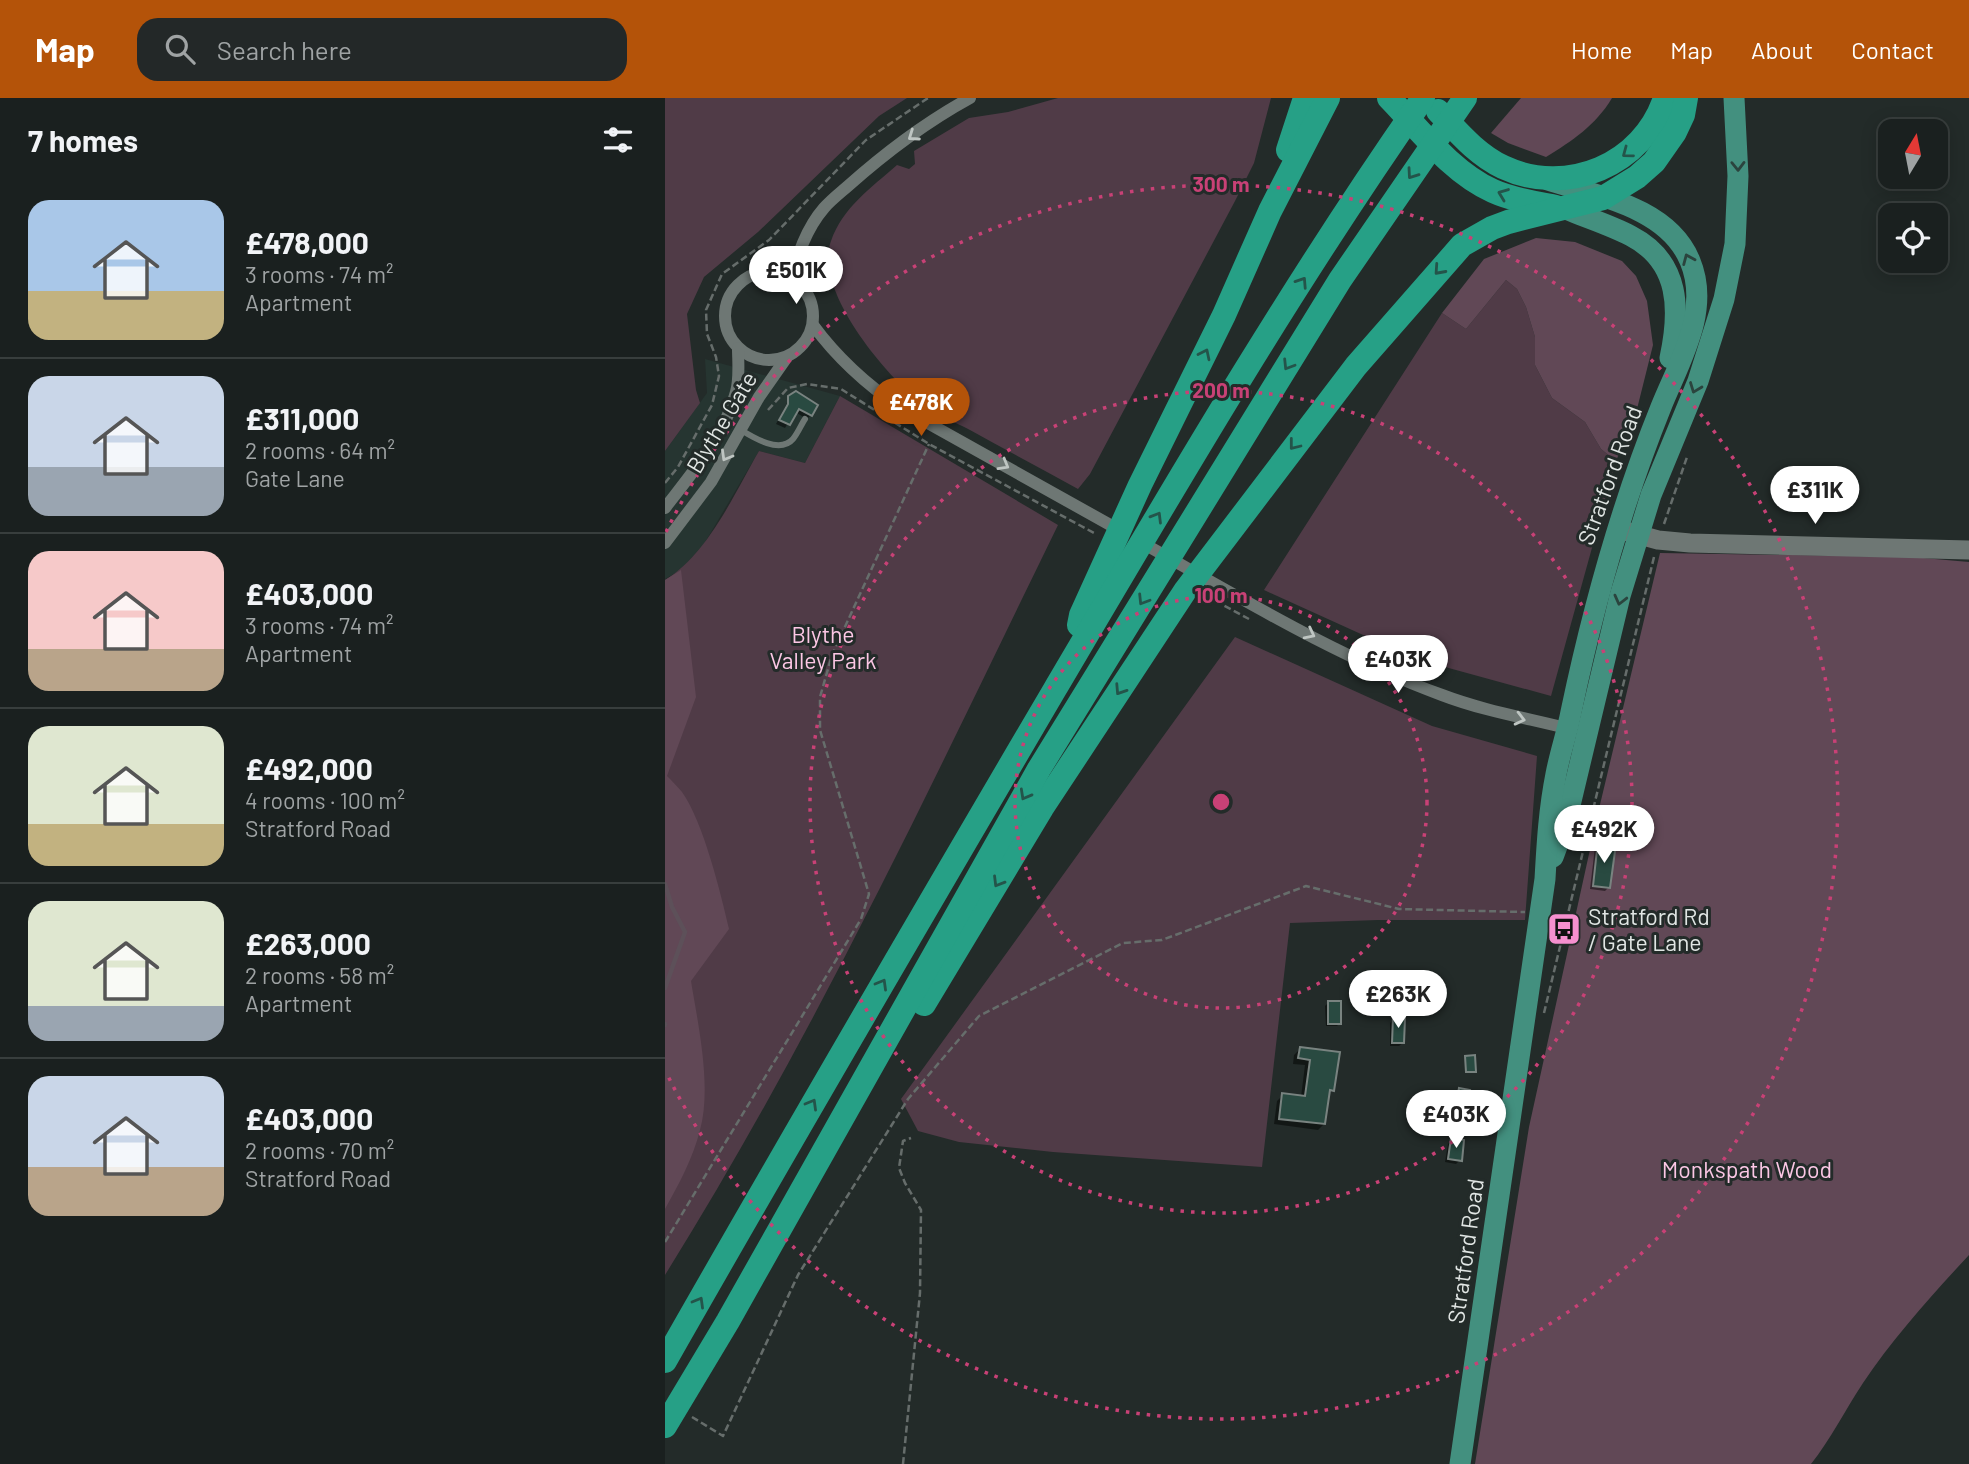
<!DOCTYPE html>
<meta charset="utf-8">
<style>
:root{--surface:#1a201f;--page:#232828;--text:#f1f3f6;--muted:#9fa3a4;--line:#383e3d;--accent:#b45309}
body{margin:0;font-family:Barlow,sans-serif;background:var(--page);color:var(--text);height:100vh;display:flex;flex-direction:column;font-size:26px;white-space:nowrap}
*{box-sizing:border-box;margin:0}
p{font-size:23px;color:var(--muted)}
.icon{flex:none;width:38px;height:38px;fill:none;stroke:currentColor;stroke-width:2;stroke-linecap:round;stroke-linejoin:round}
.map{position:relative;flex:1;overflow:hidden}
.side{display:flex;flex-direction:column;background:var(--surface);width:665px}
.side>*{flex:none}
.needle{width:46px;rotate:10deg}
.controls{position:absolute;left:1213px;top:21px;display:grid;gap:14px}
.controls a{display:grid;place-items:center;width:70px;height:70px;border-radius:14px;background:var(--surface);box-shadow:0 4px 18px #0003,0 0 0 2px var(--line);font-size:35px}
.price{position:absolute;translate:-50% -60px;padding:0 16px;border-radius:24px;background:#fff;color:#222;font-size:23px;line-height:46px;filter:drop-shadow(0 2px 4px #0008)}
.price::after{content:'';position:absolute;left:50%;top:42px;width:21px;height:16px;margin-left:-10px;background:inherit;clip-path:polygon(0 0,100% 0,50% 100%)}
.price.selected{background:var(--accent);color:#fff}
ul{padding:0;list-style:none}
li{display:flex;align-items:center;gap:21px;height:175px;padding:0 28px}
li+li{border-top:2px solid var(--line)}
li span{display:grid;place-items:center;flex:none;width:196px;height:140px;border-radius:21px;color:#555}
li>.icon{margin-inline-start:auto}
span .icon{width:84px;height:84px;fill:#fffc;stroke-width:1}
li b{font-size:30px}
h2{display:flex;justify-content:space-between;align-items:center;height:84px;padding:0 28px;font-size:30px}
header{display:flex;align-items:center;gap:42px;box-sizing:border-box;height:98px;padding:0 35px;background:var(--accent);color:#fff}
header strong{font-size:33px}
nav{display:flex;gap:38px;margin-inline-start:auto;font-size:24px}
.search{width:490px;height:63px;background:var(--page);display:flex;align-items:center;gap:18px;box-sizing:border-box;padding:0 24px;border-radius:21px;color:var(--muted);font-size:26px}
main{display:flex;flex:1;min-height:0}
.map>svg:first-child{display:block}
</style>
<header>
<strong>Map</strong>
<div class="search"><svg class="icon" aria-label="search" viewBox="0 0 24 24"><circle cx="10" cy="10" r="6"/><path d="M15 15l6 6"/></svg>Search here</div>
<nav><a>Home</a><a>Map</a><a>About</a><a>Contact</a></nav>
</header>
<main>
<section class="side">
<h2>7 homes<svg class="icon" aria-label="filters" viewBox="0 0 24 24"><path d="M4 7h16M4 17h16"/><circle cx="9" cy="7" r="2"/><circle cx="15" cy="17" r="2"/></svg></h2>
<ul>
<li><span style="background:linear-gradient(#a9c7e8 65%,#c2b280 0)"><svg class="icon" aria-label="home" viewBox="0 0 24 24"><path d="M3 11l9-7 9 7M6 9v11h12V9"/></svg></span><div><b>£478,000</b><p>3 rooms · 74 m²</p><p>Apartment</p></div></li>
<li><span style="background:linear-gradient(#c9d6e8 65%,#9aa5b1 0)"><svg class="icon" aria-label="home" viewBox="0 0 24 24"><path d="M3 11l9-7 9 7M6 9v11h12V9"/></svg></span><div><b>£311,000</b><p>2 rooms · 64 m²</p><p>Gate Lane</p></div></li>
<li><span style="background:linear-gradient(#f6c9c9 70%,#b9a48a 0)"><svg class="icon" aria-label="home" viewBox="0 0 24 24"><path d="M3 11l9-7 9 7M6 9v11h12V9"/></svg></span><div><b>£403,000</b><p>3 rooms · 74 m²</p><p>Apartment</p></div></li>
<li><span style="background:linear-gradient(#dfe7d0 70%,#c2b280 0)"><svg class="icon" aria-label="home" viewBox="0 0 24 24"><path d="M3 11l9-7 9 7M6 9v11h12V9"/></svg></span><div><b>£492,000</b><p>4 rooms · 100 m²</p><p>Stratford Road</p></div></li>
<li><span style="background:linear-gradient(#dfe7d0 75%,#9aa5b1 0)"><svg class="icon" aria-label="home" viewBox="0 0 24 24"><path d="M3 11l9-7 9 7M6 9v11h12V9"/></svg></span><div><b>£263,000</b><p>2 rooms · 58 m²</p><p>Apartment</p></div></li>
<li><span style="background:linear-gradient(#c9d6e8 65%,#b9a48a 0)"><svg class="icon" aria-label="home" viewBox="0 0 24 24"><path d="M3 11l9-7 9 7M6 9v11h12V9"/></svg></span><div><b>£403,000</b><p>2 rooms · 70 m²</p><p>Stratford Road</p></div></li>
</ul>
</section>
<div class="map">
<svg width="1304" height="1366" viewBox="0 0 1304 1366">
<rect width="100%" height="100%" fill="#232b29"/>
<!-- built -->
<polygon fill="#263531" points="40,261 175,298 140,365 94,353 39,446 16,472 0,481 0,353 42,295"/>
<!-- green -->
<g fill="#503b47">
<polygon points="0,0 242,0 214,18 93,134 39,179 22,216 31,292 35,305 0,353"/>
<path d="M393 0H606L589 65 570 103 425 376 413 391C377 371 341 352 305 332 290 324 272 317 258 307 221 278 148 192 166 143 178 109 206 90 232 67L244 71 250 66 249 53 304 20 343 14Z"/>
<polygon points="841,182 852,191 861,209 870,239 870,267 887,300 920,324 936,351 951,363 886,598 751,561 599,492 777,215 801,231"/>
<path d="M175 298 393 427C269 681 150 937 0 1177V482C43 456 69 396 94 353L140 365Z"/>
<polygon points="570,539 767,628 872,658 860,822 713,822 625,825 597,1069 388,1054 294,1044 253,1033 236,1001"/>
</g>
<!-- forest -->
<g fill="#614856">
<path d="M856 0H947C931 27 907 43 881 59L843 45 826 35Z"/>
<polygon points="871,140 910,144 957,163 971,178 982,203 988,247 972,311 951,363 936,351 920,324 887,300 870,267 870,239 861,209 852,191 841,182 801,231 777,215 819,161"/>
<path d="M995 455 1247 459 1304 464V1157C1266 1198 1229 1239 1198 1285 1180 1312 1166 1341 1146 1366H810L864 1029 933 715Z"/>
<path d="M16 472 31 599 2 678C7 683 12 688 17 694 38 723 56 796 64 831L26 883C33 926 47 989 35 1032 28 1060 14 1086 0 1111V482Z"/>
</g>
<!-- shadow -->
<g fill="#0007">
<polygon points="127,296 146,317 142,321 130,314 120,330 111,326"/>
<polygon points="934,745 944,789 940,793 925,791 930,749"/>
<polygon points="663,905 675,925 672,928 661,928 660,908"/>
<polygon points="729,921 738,945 734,948 725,948 725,925"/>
<polygon points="635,951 673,956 668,992 662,998 659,1026 653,1032 609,1026 612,1003 618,997 636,999 640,967 628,966 629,957"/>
<polygon points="787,1042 795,1062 791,1066 780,1064 783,1046"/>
</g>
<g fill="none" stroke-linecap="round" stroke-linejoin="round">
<!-- stream -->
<g stroke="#5d5059" stroke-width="4.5">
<polyline points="0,786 7,809 20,834 0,890"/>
<polyline points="0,926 0,927"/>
</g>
</g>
<!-- building -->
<g fill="#294a41" stroke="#798380" stroke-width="2">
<polygon points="131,293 153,307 147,318 134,311 125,327 114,322 123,306 123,298"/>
<polygon points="933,743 951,746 945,790 928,788"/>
<rect x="663" y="903" width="13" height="23"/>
<polygon points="728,919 740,920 739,945 727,945"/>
<polygon points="635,949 675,954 669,993 665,992 660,1026 614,1021 617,995 640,998 645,962 633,960"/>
<polygon points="810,957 811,974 801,974 800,958"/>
<polygon points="794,990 805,992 803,1003 792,1001"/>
<polygon points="786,1040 799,1042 797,1063 783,1061"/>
</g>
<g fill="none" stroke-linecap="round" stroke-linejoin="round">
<!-- path -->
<g stroke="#666d6b" stroke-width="2.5" stroke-dasharray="7 3.5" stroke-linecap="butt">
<polyline points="103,312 123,290 142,286 176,291 264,346 431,436"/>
<polyline points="0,385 13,369 47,307 54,278 51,259 42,236 41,212 57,176 104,142 201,42 263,0"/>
<polyline points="999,426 1022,359"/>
<polyline points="541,498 584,521"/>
<polyline points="879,915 989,459"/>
<polyline points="0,1144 196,821 204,796 155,632 155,599 167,557 264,346"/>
<polyline points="27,1319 58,1338 133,1177 243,1001 314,918 458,845 497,842 641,788 734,811 860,814"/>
<polyline points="238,1366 255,1195 256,1112 240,1085 234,1070 238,1043 246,1040"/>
</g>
<!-- lane -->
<path stroke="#6e7774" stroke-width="6" d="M76 332C89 340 115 356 128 341 133 335 136 327 140 321"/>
<!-- street -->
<g stroke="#6e7774" stroke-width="12">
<circle cx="104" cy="218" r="44"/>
<path d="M133 183C125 163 146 125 159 110 166 102 175 95 183 88 219 56 263 23 305 0"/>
<path d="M148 227C173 261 202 287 236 310L456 433"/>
<path d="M0 410C27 375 60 337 71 294 75 280 73 264 73 250"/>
<path d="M472 442C571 497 670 558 777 597 819 613 862 620 905 631"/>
<polyline points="0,445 46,384 94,299 122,259"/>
</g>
<!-- secondary -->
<polyline stroke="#6e7774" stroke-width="19" points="960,433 993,442 1025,445 1304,452"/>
<!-- primary -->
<g stroke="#43907f" stroke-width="21">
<path d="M901 111C922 120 945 127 966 138 1016 164 1015 213 1005 260"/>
<polyline points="888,759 901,724 955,498 986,397 1033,283 1059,201 1070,146 1073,78 1069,0"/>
<path d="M795 1366 880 781C882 745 884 711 891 676 895 655 902 635 906 614 928 509 956 408 996 309 1014 264 1046 213 1025 163 1003 109 932 98 883 82"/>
</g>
<!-- highway -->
<g stroke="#26a086" stroke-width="24">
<path d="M724 0C755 32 786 74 828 93 848 102 870 105 891 109"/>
<path d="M773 13C793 34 812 57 838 69 902 99 978 67 1000 0"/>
<polyline points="623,52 640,0"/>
<polyline points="414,527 416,517 475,387 559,217 605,113 663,0"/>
<polyline points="259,906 377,710 520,493 691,268 797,147 827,130 843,124 938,100 972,79 989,64 1010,34 1018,17 1021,0"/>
<path d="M0 1263C128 1038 259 814 390 591 508 391 625 190 758 0"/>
<polyline points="0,1328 63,1223 374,671 675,182 800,0"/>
</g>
</g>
<!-- one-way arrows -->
<defs><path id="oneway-chevron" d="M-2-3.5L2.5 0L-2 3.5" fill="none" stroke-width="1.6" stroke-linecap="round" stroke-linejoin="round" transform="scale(1.75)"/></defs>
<g stroke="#bec5c2">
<use href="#oneway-chevron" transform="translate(248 38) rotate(145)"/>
<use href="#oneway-chevron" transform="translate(61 358) rotate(120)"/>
<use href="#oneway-chevron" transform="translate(339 367) rotate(30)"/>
<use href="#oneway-chevron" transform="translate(645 536) rotate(27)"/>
<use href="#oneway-chevron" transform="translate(855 621) rotate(14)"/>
</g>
<g stroke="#24544a">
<use href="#oneway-chevron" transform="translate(962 55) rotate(143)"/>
<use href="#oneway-chevron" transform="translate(747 76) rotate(125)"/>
<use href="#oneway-chevron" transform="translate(838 96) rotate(-159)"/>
<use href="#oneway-chevron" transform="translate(774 172) rotate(132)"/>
<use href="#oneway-chevron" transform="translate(637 184) rotate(-57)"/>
<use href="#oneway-chevron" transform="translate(540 256) rotate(-64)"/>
<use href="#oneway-chevron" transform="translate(623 267) rotate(122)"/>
<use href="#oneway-chevron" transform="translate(629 347) rotate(128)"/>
<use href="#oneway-chevron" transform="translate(492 419) rotate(-59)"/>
<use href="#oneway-chevron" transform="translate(478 502) rotate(122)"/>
<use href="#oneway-chevron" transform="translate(455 592) rotate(123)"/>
<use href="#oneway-chevron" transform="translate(360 697) rotate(119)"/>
<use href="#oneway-chevron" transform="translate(333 784) rotate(121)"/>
<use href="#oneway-chevron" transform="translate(217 886) rotate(-60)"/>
<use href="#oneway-chevron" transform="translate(147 1006) rotate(-60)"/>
<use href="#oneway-chevron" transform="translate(34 1204) rotate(-60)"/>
</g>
<g stroke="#2b443e">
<use href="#oneway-chevron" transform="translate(1073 68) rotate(89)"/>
<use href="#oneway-chevron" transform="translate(1023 161) rotate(-113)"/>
<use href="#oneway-chevron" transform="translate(1030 290) rotate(111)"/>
<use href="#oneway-chevron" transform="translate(955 502) rotate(104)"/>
</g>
<!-- distance rings -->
<g fill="none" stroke="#c84176" stroke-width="3.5" stroke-dasharray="3.5 7">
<circle cx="556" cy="704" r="206"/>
<circle cx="556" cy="704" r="411"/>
<path d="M1 434A617 617 0 1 1 1 974"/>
</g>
<!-- icons -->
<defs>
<symbol id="bus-square" viewBox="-11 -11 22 22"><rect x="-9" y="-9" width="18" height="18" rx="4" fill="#f690cf" stroke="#232b29"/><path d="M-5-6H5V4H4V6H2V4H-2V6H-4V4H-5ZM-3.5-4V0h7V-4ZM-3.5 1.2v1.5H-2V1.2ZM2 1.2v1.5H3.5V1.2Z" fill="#111"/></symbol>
</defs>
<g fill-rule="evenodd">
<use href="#bus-square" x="880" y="812" width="38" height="38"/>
</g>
<g text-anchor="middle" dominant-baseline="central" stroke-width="6" stroke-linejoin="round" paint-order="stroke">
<!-- street labels -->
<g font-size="23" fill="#e1e6e4" stroke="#232b29">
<text transform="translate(56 324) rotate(-59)">Blythe Gate</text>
<text transform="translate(944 377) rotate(-70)">Stratford Road</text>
<text transform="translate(800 1153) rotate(-82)">Stratford Road</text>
</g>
<!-- park labels -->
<g font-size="23" fill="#fcc7e5" stroke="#232b29">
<text x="158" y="536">Blythe<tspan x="158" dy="26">Valley Park</tspan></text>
<text x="1082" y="1071">Monkspath Wood</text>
</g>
<!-- poi labels -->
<g font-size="23" fill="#e1e6e4" stroke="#232b29" text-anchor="start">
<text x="923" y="818">Stratford Rd<tspan x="923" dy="26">/ Gate Lane</tspan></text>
</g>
</g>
<circle cx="556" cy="704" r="10" fill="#c84176" stroke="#232b29" stroke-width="3.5"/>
<g font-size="21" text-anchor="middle" font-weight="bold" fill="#c84176" stroke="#232b29" stroke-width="6" stroke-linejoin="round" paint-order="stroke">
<text x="556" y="94">300 m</text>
<text x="556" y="300">200 m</text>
<text x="556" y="505">100 m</text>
</g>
</svg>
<div class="controls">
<a><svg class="needle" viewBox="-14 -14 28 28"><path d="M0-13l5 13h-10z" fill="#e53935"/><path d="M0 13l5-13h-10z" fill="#9fa3a4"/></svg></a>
<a><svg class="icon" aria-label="locate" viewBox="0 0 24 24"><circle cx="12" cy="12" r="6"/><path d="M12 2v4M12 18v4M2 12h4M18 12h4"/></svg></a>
</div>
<b class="price" style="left:131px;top:208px">£501K</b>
<b class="price selected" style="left:256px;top:340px">£478K</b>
<b class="price" style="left:1150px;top:428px">£311K</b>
<b class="price" style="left:733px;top:597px">£403K</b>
<b class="price" style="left:939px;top:767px">£492K</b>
<b class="price" style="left:733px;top:932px">£263K</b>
<b class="price" style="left:791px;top:1052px">£403K</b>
</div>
</main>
